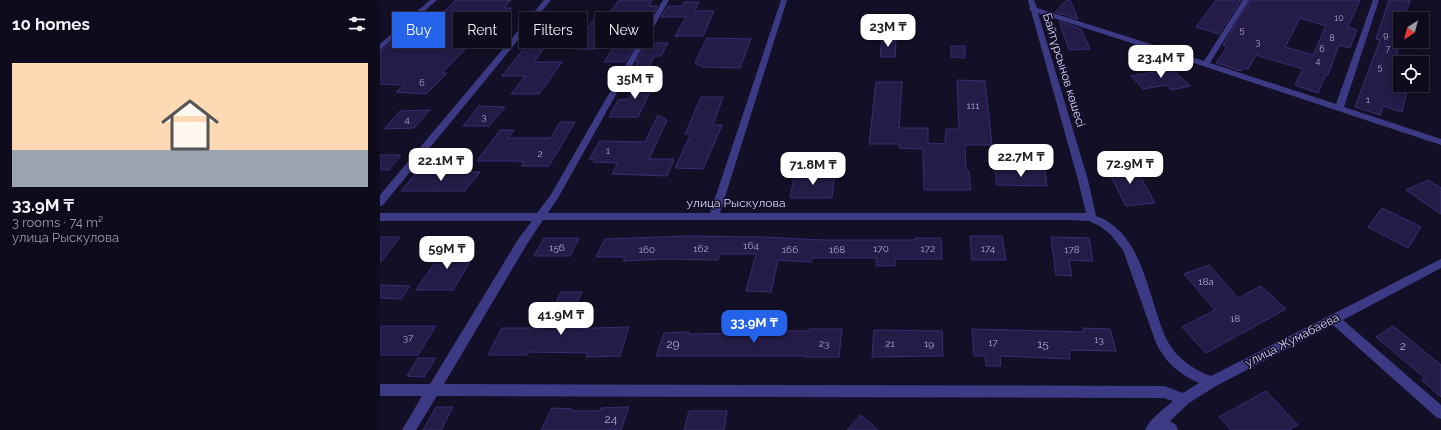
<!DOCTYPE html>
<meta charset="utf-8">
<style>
:root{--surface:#0e0b1c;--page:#1c1929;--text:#f1f3f6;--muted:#9b9ba3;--line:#2e2b3b;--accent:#2563eb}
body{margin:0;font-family:Raleway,sans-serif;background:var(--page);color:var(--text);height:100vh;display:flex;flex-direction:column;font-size:15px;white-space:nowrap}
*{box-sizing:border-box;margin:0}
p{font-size:13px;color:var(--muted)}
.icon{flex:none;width:22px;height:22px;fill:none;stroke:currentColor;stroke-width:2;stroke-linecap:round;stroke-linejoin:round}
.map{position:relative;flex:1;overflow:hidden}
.drawer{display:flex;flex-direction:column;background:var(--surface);width:380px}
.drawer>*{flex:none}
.hud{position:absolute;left:12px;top:12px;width:380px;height:36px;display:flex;gap:8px}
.needle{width:26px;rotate:216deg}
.fabs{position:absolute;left:1013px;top:12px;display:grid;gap:8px}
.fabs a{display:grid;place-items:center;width:36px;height:36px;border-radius:0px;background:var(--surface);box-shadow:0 2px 10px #0003,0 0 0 1px var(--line);font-size:20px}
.price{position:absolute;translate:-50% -34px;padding:0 9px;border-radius:8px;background:#fff;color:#222;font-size:13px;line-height:26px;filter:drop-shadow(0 1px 2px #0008)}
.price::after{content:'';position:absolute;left:50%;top:24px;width:12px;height:9px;margin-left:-6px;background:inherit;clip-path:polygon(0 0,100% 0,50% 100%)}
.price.selected{background:var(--accent);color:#fff}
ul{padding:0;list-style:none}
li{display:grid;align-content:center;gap:8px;height:212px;padding:0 12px}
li+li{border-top:1px solid var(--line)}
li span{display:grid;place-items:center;height:124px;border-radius:0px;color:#555}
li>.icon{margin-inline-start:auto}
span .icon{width:72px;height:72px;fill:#fffc;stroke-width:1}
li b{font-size:17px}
h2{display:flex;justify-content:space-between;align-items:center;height:48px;padding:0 12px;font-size:17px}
.pill{padding:0 14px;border-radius:0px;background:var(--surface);box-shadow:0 2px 10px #0003,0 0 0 1px var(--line);font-size:14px;line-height:36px}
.pill.selected{background:var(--accent);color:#fff}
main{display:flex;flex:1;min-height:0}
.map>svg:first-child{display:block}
</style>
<main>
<section class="drawer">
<h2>10 homes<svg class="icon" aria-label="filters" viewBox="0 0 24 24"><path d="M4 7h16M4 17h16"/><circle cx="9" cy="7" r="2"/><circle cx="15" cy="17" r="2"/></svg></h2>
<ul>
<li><span style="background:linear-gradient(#ffd9b3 70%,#9aa5b1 0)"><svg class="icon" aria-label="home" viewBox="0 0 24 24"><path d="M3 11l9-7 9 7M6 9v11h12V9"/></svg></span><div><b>33.9M ₸</b><p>3 rooms · 74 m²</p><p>улица Рыскулова</p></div></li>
</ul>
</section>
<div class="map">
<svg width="1061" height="430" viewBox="0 0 1061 430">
<rect width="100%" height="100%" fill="#130f26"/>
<!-- building -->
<g fill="#241b47" stroke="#3b2d73" fill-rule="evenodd">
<polygon points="76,0 131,0 124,8 132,8 113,28 106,28 62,73 67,73 46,94 16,92 24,85 0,84 0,51 9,44 27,44 34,40"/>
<polygon points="239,0 272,0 269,6 278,6 271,17 226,18"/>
<polygon points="687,0 690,0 698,19 675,12"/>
<polygon points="836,0 861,0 839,34 816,27"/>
<path d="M870 0H980L968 27 977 30 970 48 959 45 948 75H946L938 93 915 85 923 69 876 55 868 69 863 68 861 71 836 63 847 47 843 45ZM920 18 946 26 933 55 905 47Z"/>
<polygon points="1009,0 1030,0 1024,19 1020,19 1017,56 1038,62 1020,63 1020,85 1033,85 1033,88 1028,86 1022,112 1003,106 1000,115 975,107 1000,40 996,39"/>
<polygon points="304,2 319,2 315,11 334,11 323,36 295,36 306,17 281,17 288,6 303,6"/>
<polygon points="214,19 237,19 217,49 194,49"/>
<polygon points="679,21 701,29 710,49 689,50"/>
<polygon points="160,28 178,29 154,62 182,62 159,94 131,94 145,76 122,76"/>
<polygon points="327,38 371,39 360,68 323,67 315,63"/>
<polygon points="502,39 516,40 515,57 500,57"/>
<polygon points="272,43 288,43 281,56 274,56 267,71 254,71 258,62 256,62 264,48 268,48"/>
<polygon points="571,46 585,46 585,58 571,57"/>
<polygon points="233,48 254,48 245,62 224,62"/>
<polygon points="790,67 810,86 791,90 786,85 763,89 751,76 774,72 772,70"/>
<polygon points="259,79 280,79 273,92 270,92 258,117 229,117 238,100 249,99"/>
<polygon points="577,80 605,81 612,145 585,145 586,171 589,171 591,190 544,190 543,149 519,148 519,144 489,144 496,82 522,82 519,128 548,128 548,143 565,144 566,129 579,129"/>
<polygon points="321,97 343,97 333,125 342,125 323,169 295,168 311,134 305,134"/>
<polygon points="99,106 125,107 109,126 83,126"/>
<polygon points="50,110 34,128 4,129 20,111"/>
<polygon points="278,115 287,120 269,159 294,159 287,176 232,174 238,163 213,162 215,159 209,159 220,141 265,142"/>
<polygon points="180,122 195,122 169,166 141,166 144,162 137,161 97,161 120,130 134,130 128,138 171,138"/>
<polygon points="0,155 21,155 9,170 0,170"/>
<polygon points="754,165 775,203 746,206 726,167"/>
<polygon points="615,170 665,171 667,186 617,185"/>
<polygon points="37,172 100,172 85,191 21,191"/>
<polygon points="415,173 455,173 452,198 410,198"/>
<polygon points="1048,180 1061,188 1061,214 1026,190"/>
<polygon points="1002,208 1041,227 1028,248 988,227"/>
<polygon points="306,236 384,237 442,240 535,240 535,238 561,238 562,259 515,259 515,266 496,266 497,258 432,258 431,262 398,260 391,292 366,291 376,254 340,254 338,260 282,259 243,261 245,257 216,257 225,239"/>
<polygon points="590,236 622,236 626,260 592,260"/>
<polygon points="0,237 20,237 0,263"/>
<polygon points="80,237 89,242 79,258 92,258 73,290 36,290 58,258 67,258"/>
<polygon points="671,237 709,238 713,261 689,260 692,276 676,275"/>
<polygon points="164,238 199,238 190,256 154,256"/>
<polygon points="829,265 858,298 881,286 906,309 826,353 802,327 835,310 804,274"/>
<polygon points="0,285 30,286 21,299 0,298"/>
<polygon points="181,292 202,292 197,303 192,304 181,329 249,327 240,356 206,357 208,353 148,352 147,355 108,355 122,328 164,328"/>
<polygon points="0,326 56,326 38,355 0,355"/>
<polygon points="1013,326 1061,365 1061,397 1042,380 1045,378 996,337"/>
<polygon points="703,328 730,329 736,351 689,350 690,359 620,356 621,366 606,366 605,356 594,356 592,329 704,332"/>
<polygon points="429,329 462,329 459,357 425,357 425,356 276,356 284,333 309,332 309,334 371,333 372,331 429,331"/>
<polygon points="494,330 562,331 563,356 492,357"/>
<polygon points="38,358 56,358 44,377 27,376"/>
<polygon points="886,391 918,425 909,430 851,430 839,417"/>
<polygon points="56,407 73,407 61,430 43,430"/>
<polygon points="249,407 241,430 161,430 172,408 192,409 191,411 220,411 221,408"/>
<polygon points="309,411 347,411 344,430 304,430"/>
<polygon points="481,415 498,430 467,430"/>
</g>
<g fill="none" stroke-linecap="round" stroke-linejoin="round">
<!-- minor -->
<g fill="#3d3a85" fill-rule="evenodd">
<polygon points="50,0 57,0 0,50 0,44"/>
<polygon points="164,0 171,0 3,205 0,206 0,195"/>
<path d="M283 0H289L178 198 168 213H330L401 0H407L340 213H706L698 180 651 11 649 9 650 8 648 0H654L657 8 824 61 863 0H869L830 63 956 104 993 0H999L964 107 1061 139V145L823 66 658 13 708 180 716 216C764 232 768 301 787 340 795 357 814 370 831 376L1061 259V268L963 320 1061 405V419L1056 417 953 325 836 386 809 403 790 421 796 425 798 430H765C770 418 783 410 793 401L784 398 57 396 36 430H22L42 396H0V384H50L139 238 152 221H0V213H157L170 196ZM163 220H689L709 221 720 226 730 234 743 250 776 343C785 362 800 375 819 383L803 393 784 386 64 384 147 244Z"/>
</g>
</g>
<g text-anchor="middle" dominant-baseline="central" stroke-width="3" stroke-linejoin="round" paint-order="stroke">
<!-- far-number labels -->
<g font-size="9" fill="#aca6d1">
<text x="959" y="18">10</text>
<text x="862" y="30">5</text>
<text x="1006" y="35">9</text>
<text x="952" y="38">8</text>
<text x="878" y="42">3</text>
<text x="942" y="49">6</text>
<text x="1008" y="49">7</text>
<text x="938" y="61">4</text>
<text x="1000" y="67">5</text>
<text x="42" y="83">6</text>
</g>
<!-- number labels -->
<g font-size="10" fill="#aca6d1">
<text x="988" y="99">1</text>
<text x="593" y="105">111</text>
<text x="104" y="116">3</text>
<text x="27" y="119">4</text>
<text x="228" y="150">1</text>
<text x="160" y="153">2</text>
<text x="371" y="245">164</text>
<text x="177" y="247">156</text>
<text x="321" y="248">162</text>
<text x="501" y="248">170</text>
<text x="548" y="248">172</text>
<text x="608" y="248">174</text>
<text x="267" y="249">160</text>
<text x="410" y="249">166</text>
<text x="457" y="249">168</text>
<text x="692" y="249">178</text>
<text x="826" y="281">18а</text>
<text x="855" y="318">18</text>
<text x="28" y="337">37</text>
<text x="719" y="339">13</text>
<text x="613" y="342">17</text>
<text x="444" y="343">23</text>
<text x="510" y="343">21</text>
<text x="549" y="343">19</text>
</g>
<!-- street labels -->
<g font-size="12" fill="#d9d4ff" stroke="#130f26">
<text transform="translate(684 70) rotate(73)">Байтұрсынов көшесі</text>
<text x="356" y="203">улица Рыскулова</text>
<text transform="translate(912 340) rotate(-27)">улица Жумабаева</text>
</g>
<!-- near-number labels -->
<g font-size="12" fill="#aca6d1">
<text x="293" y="344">29</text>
<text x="663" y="344">15</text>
<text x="1023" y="346">2</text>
<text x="231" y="419">24</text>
</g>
</g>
</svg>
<div class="fabs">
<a><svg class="needle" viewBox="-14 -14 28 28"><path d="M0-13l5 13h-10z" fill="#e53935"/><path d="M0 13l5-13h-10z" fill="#9b9ba3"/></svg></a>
<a><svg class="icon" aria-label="locate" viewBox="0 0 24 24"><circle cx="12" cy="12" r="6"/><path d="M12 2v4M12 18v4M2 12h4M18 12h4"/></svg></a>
</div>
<b class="price" style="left:508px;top:48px">23M ₸</b>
<b class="price" style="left:781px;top:79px">23.4M ₸</b>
<b class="price" style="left:255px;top:100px">35M ₸</b>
<b class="price" style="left:641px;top:178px">22.7M ₸</b>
<b class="price" style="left:61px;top:182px">22.1M ₸</b>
<b class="price" style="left:750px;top:185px">72.9M ₸</b>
<b class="price" style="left:433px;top:186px">71.8M ₸</b>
<b class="price" style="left:67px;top:270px">59M ₸</b>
<b class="price" style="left:181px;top:336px">41.9M ₸</b>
<b class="price selected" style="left:374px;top:344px">33.9M ₸</b>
<div class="hud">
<a class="pill selected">Buy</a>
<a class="pill">Rent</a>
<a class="pill">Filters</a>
<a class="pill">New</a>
</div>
</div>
</main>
